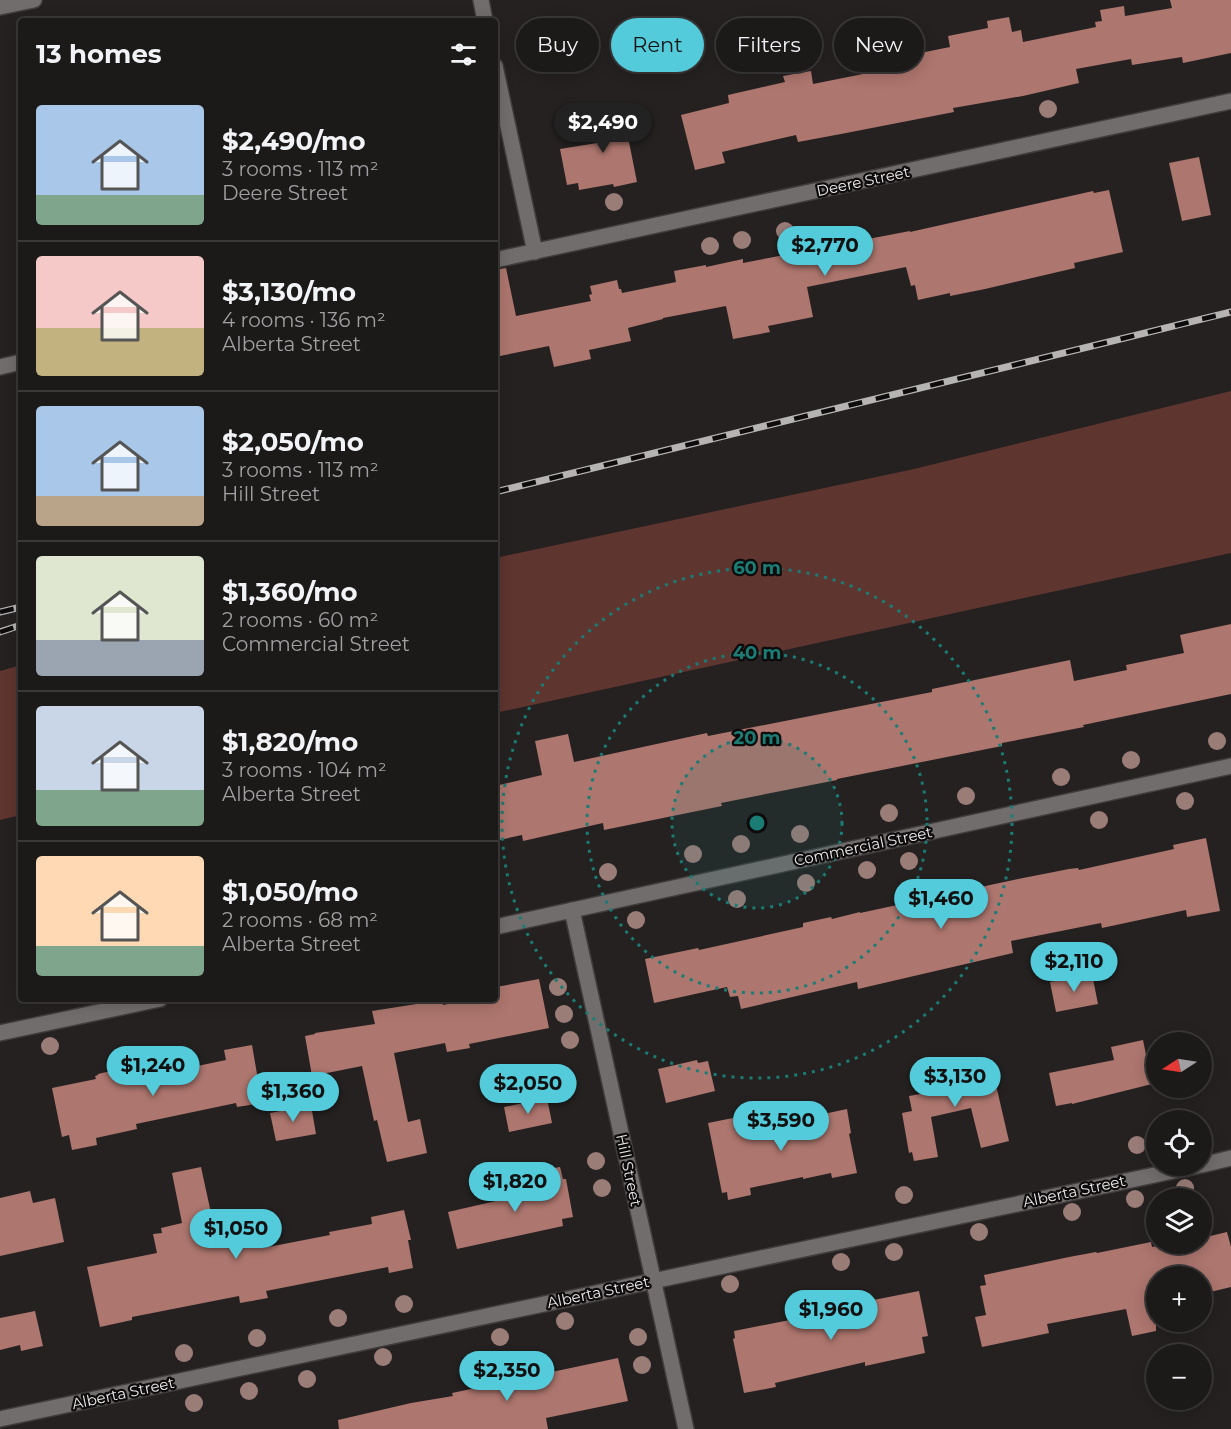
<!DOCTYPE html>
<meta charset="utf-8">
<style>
:root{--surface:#1c1919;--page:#252222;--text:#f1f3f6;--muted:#a0a0a2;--line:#3a3838;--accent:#53cbdb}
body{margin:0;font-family:Montserrat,sans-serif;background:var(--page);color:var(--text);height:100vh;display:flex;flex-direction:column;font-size:22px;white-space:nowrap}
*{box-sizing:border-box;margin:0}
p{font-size:20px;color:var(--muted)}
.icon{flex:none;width:33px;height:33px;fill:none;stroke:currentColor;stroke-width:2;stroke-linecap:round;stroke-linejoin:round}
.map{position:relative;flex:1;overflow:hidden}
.details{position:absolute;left:18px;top:18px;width:480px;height:984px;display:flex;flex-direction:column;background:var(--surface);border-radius:6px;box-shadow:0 3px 15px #0003,0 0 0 2px var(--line)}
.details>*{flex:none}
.guide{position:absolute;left:516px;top:18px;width:570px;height:54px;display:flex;gap:12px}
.needle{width:39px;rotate:258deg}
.controls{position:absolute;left:1146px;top:1032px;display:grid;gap:12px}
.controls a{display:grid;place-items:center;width:66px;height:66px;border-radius:50%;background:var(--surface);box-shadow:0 3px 15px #0003,0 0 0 2px var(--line);font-size:30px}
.price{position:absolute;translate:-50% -51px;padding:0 14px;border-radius:21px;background:var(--accent);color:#111;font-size:20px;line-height:39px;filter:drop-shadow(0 2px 3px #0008)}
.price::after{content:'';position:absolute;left:50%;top:36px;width:18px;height:14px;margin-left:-9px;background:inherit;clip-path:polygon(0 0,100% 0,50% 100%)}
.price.selected{background:#222;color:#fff}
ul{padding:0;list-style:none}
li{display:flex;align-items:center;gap:18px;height:150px;padding:0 18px}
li+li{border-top:2px solid var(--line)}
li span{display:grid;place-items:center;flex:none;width:168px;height:120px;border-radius:6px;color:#555}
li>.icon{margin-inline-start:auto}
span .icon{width:72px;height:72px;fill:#fffc;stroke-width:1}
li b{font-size:26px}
h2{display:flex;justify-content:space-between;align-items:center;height:72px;padding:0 18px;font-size:26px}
.pill{padding:0 21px;border-radius:27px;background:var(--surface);box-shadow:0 3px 15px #0003,0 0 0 2px var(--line);font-size:21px;line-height:54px}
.pill.selected{background:var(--accent);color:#111}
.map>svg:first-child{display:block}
</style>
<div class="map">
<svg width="1231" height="1429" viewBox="0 0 1231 1429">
<rect width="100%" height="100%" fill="#252121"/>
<!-- green -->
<g fill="#5f352f">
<polygon points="1231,391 1231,553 495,713 495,558 914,469"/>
<polygon points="21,665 21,815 0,820 0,671"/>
</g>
<!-- building -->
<g fill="#ad766e">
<polygon points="1170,0 1231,0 1231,53 1183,63 1182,57 1132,65 1131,59 1076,69 1079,83 1023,96 953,108 954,112 841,134 798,142 796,135 722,152 725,163 695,170 681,115 729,103 728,95 785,82 783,76 811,71 813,84 863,74 862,71 916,60 915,54 950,47 948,36 988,28 987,21 1009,17 1012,32 1021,30 1023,42 1096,27 1095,22 1102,21 1100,10 1124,6 1125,16 1172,8"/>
<polygon points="623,109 625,121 633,119 637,140 629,142 637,182 614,187 613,184 579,190 578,183 567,185 560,149 597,143 591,115"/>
<polygon points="1199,157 1211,215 1182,221 1169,163"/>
<polygon points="1109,190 1123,252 1074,263 1075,268 985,289 950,296 950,293 918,300 915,285 911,286 906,267 807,287 813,317 768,326 770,332 733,339 726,306 663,318 663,319 628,328 631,341 589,350 591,359 554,367 549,346 495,357 495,270 506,268 516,316 591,301 589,295 592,294 590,286 617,280 619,289 621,289 622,293 676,282 674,271 706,265 706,267 743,259 743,263 800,252 910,231 910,232 1093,191 1094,193"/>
<polygon points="1231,624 1231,694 1083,725 1084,727 1002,743 1002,746 837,779 837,780 721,803 722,806 604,830 603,823 523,841 522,835 495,841 495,786 542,775 535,741 568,734 574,762 707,733 708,736 932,692 932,689 1070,660 1074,681 1127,670 1126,665 1184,653 1180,635"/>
<polygon points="1206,838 1220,911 1187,917 1186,910 1102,928 1101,923 1011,941 1013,953 858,989 857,982 741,1009 738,996 730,997 727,987 654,1003 645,959 698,948 699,950 803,927 803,923 831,917 832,919 860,912 860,913 1023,878 1069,869 1078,868 1079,870 1174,849 1173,845"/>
<polygon points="1092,974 1098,1004 1056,1012 1050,982"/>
<polygon points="539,979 549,1028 469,1044 470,1048 447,1052 445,1043 394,1053 408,1122 420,1119 427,1153 387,1162 377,1120 374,1121 362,1066 312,1076 305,1036 315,1034 315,1033 375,1024 372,1011 442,1000 443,1005 475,999 495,999 495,995 498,995 496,987"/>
<polygon points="1143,1040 1152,1084 1072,1104 1072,1103 1056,1106 1049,1073 1114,1060 1111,1047"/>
<polygon points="252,1045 262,1103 237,1107 236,1103 136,1124 137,1129 96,1138 97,1145 72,1150 69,1135 62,1137 52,1088 96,1079 95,1076 98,1075 98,1074 124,1068 126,1081 226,1060 224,1050"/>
<polygon points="697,1060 698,1063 708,1061 715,1091 666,1103 658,1069"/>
<polygon points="957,1062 960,1075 992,1068 1009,1141 981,1148 971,1108 931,1117 938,1157 914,1161 912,1152 909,1153 902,1113 912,1111 909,1096 931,1092 926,1068"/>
<polygon points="547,1098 552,1123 509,1132 504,1107"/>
<polygon points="311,1105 316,1134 276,1141 270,1113"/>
<polygon points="847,1109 851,1133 849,1134 857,1173 832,1178 831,1173 803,1179 803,1177 750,1188 751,1195 728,1200 727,1192 722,1193 708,1123 733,1118 735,1130 780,1121 781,1123"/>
<polygon points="201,1167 216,1236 259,1228 263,1248 330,1235 329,1232 372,1224 371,1217 404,1210 411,1240 408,1240 413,1268 389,1273 388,1267 266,1291 268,1298 240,1303 239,1296 132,1317 132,1320 100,1327 87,1267 157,1253 153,1234 162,1233 161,1228 182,1223 172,1173"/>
<polygon points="560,1167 563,1179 566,1179 573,1217 562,1219 563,1226 457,1249 448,1212 531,1193 530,1188 536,1187 532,1172"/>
<polygon points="30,1191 33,1203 55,1198 64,1242 0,1256 0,1198"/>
<polygon points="1227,1232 1231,1247 1231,1287 1202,1294 1202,1276 1156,1276 1156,1331 1132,1336 1126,1309 1047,1324 1049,1333 982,1347 975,1317 986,1315 980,1286 986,1285 984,1275 1069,1257 1096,1252 1097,1253 1151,1242 1152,1247 1167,1244 1168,1246 1179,1244 1202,1244 1202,1238"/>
<polygon points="919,1291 928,1336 922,1337 925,1353 865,1366 865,1362 775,1383 776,1387 744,1393 733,1339 735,1338 734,1331 800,1318 800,1315 828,1309"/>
<polygon points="35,1311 43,1346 21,1351 20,1345 0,1350 0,1318"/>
<polygon points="618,1358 628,1401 546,1418 548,1429 339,1429 338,1420 411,1403 453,1396 452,1393"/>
</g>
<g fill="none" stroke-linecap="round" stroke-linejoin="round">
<defs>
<g id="minor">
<polyline points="481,0 485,21"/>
<polyline points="0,7 34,0"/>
<polyline points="495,66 535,252"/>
<polyline points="495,260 1231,101"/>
<polyline points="0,367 21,362"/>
<polyline points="572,910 686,1429"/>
<polyline points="495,927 1231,766"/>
<polyline points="0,1033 160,999"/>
<polyline points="1202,1165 1231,1158"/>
<polyline points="0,1419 1197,1166"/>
</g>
</defs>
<!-- minor casing -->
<use href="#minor" stroke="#3f3c3b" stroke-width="18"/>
<!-- minor -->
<use href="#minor" stroke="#726d6d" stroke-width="15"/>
<defs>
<g id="rail">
<polyline points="495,492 1231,312"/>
<polyline points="0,612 21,607"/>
<polyline points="0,632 21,625"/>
</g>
</defs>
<!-- rail casing -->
<use href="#rail" stroke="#b6b3b3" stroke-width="7"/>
<!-- rail -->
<use href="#rail" stroke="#0d0b0b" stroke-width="4.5" stroke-dasharray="14" stroke-linecap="butt"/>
</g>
<!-- trees -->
<g fill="#9b7d78">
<circle cx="1048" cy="109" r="9"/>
<circle cx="614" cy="202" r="9"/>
<circle cx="785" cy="231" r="9"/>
<circle cx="742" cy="240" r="9"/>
<circle cx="710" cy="246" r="9"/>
<circle cx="1217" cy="741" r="9"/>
<circle cx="1131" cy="760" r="9"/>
<circle cx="1061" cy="777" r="9"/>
<circle cx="966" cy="796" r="9"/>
<circle cx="1185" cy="801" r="9"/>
<circle cx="889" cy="813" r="9"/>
<circle cx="1099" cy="820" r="9"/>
<circle cx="800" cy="834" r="9"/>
<circle cx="741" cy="844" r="9"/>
<circle cx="693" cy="854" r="9"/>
<circle cx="909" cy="861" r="9"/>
<circle cx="867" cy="870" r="9"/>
<circle cx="608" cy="872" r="9"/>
<circle cx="806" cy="883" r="9"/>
<circle cx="737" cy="899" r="9"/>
<circle cx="636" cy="920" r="9"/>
<circle cx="558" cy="987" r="9"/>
<circle cx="564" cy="1014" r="9"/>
<circle cx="570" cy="1040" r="9"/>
<circle cx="50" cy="1046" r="9"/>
<circle cx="1137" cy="1145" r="9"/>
<circle cx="596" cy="1161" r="9"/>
<circle cx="602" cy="1188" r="9"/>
<circle cx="1185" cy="1188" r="9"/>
<circle cx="904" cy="1195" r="9"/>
<circle cx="1135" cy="1199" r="9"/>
<circle cx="1072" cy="1212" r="9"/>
<circle cx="979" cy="1232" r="9"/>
<circle cx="894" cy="1252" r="9"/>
<circle cx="841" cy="1262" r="9"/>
<circle cx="730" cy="1284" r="9"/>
<circle cx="404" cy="1304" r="9"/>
<circle cx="338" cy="1318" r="9"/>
<circle cx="565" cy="1321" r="9"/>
<circle cx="500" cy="1337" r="9"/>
<circle cx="638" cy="1337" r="9"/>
<circle cx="257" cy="1338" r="9"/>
<circle cx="184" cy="1353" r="9"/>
<circle cx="383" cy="1357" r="9"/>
<circle cx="642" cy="1365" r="9"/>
<circle cx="307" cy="1379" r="9"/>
<circle cx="249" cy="1391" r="9"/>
<circle cx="194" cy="1403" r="9"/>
</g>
<!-- distance rings -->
<circle cx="757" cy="823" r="85" fill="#1a7c74" fill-opacity=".12"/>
<g fill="none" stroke="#1a7c74" stroke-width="3" stroke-dasharray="3 6">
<circle cx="757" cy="823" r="85"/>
<circle cx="757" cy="823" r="170"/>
<circle cx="757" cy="823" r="255"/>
</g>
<g text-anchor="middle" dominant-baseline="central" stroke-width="4.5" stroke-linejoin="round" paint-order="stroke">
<!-- street labels -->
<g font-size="15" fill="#ebe9e8" stroke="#0d0b0b">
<text transform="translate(863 181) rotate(-12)">Deere Street</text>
<text transform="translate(863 846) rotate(-12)">Commercial Street</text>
<text transform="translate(629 1170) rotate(78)">Hill Street</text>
<text transform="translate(1074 1191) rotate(-12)">Alberta Street</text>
<text transform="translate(598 1292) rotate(-12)">Alberta Street</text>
<text transform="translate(123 1393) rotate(-12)">Alberta Street</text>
</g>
</g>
<circle cx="757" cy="823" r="9" fill="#1a7c74" stroke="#0d0b0b" stroke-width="3"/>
<g font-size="18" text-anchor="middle" font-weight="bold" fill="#1a7c74" stroke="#0d0b0b" stroke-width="4.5" stroke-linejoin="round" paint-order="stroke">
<text x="757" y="574">60 m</text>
<text x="757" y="659">40 m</text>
<text x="757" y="744">20 m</text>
</g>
</svg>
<div class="controls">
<a><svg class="needle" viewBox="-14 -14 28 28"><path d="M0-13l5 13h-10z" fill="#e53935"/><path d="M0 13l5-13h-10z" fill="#a0a0a2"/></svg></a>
<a><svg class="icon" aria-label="locate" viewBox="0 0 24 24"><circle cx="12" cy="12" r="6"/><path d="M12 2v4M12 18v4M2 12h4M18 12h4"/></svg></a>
<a><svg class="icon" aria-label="layers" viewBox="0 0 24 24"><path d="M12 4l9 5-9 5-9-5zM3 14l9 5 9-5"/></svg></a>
<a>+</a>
<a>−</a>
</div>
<b class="price selected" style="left:603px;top:154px">$2,490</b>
<b class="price" style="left:825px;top:277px">$2,770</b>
<b class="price" style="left:941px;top:930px">$1,460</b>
<b class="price" style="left:1074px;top:993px">$2,110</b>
<b class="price" style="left:153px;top:1097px">$1,240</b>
<b class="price" style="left:955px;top:1108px">$3,130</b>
<b class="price" style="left:528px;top:1115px">$2,050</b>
<b class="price" style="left:293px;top:1123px">$1,360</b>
<b class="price" style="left:781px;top:1152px">$3,590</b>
<b class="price" style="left:515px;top:1213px">$1,820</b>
<b class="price" style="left:236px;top:1260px">$1,050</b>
<b class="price" style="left:831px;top:1341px">$1,960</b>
<b class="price" style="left:507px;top:1402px">$2,350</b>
<div class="guide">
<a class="pill">Buy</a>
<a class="pill selected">Rent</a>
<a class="pill">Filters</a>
<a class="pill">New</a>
</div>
<section class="details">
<h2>13 homes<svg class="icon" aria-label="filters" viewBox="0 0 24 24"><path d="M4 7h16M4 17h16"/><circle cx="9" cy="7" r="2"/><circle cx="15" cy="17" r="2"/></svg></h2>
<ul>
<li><span style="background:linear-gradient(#a9c7e8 75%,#7fa58c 0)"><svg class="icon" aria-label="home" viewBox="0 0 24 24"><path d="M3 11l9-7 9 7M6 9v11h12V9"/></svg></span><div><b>$2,490/mo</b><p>3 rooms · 113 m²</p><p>Deere Street</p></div></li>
<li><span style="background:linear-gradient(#f6c9c9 60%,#c2b280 0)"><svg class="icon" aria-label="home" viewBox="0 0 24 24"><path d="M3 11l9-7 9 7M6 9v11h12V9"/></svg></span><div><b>$3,130/mo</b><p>4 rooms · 136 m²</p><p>Alberta Street</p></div></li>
<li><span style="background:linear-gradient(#a9c7e8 75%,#b9a48a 0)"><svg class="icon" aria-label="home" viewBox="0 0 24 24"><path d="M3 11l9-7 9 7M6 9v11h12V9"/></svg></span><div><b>$2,050/mo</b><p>3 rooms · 113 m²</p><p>Hill Street</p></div></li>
<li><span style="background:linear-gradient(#dfe7d0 70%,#9aa5b1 0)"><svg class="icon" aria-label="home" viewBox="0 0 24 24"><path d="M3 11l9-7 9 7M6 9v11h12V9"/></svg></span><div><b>$1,360/mo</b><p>2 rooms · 60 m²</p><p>Commercial Street</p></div></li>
<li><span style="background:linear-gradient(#c9d6e8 70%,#7fa58c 0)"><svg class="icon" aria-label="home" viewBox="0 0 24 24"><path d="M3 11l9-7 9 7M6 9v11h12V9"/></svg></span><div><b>$1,820/mo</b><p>3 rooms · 104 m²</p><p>Alberta Street</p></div></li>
<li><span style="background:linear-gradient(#ffd9b3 75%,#7fa58c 0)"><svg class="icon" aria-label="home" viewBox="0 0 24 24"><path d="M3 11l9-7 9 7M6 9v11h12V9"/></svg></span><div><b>$1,050/mo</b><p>2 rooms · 68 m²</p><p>Alberta Street</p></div></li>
</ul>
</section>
</div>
